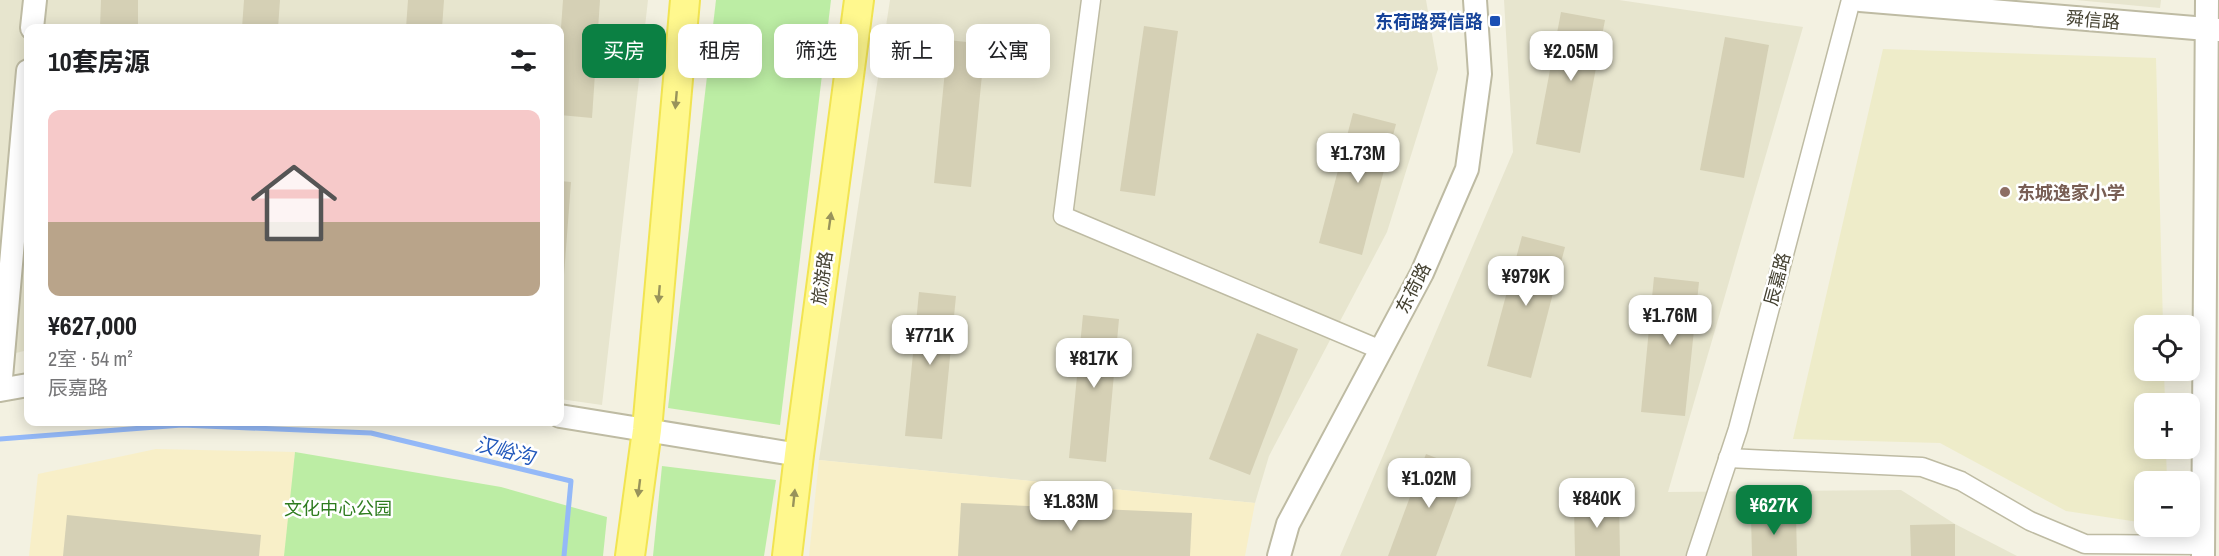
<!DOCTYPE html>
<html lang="zh">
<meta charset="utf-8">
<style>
:root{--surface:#fff;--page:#f6f6f6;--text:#202124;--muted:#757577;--accent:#0b8043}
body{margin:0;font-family:"Archivo Narrow","Noto Sans SC",sans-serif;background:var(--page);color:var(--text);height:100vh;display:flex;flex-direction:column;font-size:22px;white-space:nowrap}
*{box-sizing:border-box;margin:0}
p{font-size:20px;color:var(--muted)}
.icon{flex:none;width:33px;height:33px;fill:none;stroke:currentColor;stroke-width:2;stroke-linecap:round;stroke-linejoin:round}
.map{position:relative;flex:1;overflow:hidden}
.panel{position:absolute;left:24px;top:24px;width:540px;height:402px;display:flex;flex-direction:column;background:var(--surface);border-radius:12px;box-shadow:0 3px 15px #0003}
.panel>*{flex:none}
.hud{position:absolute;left:582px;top:24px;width:570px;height:54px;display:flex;gap:12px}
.fabs{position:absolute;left:2134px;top:315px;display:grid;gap:12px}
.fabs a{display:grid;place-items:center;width:66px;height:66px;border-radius:12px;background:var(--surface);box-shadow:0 3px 15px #0003;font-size:30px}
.price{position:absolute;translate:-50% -51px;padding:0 14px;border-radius:12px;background:#fff;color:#222;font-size:20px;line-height:39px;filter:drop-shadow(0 2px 3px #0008)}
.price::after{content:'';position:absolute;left:50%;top:36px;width:18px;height:14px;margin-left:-9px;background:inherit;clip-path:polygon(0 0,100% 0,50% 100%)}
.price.active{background:var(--accent);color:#fff}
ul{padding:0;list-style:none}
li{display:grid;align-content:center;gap:12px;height:318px;padding:0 24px}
li span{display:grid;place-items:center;height:186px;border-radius:12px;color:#555}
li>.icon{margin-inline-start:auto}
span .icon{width:108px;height:108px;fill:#fffc;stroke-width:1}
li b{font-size:26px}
h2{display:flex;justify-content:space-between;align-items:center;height:72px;padding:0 24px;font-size:26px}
.tag{padding:0 21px;border-radius:12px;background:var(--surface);box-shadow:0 3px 15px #0003;font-size:21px;line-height:54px}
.tag.active{background:var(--accent);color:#fff}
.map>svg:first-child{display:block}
</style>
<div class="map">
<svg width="2219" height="556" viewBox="0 0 2219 556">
<rect width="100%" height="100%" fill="#f3f1e1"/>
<!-- residential -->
<g fill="#e7e5ce">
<polygon points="0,0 648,0 602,405 560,399 560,28 28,28 28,350 0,357"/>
<polygon points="890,0 1426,0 1438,69 1387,232 1269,456 1255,503 819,460"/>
<polygon points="1504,0 1619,0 1803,27 1668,492 1901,490 1955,524 2017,556 1340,556 1513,152"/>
<polygon points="2076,0 2161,0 2160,8"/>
</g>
<!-- commercial -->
<g fill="#f8efc8">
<polygon points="156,449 295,452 285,556 29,556 38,474"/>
<polygon points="819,460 1255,503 1245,556 809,556"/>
</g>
<!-- education -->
<polygon fill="#eeecc9" points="1883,49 2156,58 2163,325 2145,326 2145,370 2164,371 2165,403 2145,404 2145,448 2166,449 2167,481 2145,482 2145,523 2066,511 1940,443 1793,439"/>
<!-- green -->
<g fill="#bceda4">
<polygon points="716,0 831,0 780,425 668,408"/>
<polygon points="295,452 501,487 607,517 603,556 284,556"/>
<polygon points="662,466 776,480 764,556 653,556"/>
</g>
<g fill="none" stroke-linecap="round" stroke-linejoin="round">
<!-- stream -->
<polyline stroke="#94b9f8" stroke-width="5" points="0,439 182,425 371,433 571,481 564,556"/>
</g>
<!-- building -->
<g fill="#d5d0b5">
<polygon points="101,0 138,0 138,28 100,28"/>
<polygon points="244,0 280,0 278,28 242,28"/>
<polygon points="408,0 444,0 442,28 406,28"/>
<polygon points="563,0 600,0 592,118 560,115 560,42"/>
<polygon points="1561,12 1605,20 1580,153 1536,144"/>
<polygon points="1144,26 1178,31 1155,196 1120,191"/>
<polygon points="1725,37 1769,45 1744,178 1700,170"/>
<polygon points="948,40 985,44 971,187 934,183"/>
<polygon points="1353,113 1396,124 1362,255 1319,243"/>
<polygon points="560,181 571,182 561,315 560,315"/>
<polygon points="1522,236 1565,247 1531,378 1487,366"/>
<polygon points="1654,277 1699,282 1685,416 1641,412"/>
<polygon points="919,292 956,296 942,439 905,436"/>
<polygon points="1083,315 1119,319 1106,462 1069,458"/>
<polygon points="1257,333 1298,349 1250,475 1209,459"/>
<polygon points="1426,454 1468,470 1436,556 1388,556"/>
<polygon points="1619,502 1620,556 1575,556 1574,503"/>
<polygon points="961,503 1192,513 1190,556 958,556"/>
<polygon points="67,515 261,535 259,556 63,556"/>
<polygon points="1751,516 1796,516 1797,556 1752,556"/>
<polygon points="1955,524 1955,556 1911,556 1910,525"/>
</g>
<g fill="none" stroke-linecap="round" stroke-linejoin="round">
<defs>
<g id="minor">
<polyline points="1091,0 1063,216 1381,350"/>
<polyline points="1728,458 1922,467 1961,481 2030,521 2085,544 2203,545"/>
<polyline points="1696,556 1738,429 1851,0"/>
</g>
<g id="tertiary">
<polyline points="1860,0 2219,30"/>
<polyline points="32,28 35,0"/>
<polyline points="0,389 28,71"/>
<polyline points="0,390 28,385"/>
<polyline points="560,416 799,455"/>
<polyline points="1279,556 1288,524 1422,273 1467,169 1480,74 1475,0"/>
<polyline points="2203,556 2207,0"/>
</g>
<g id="primary">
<polyline points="630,556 647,430 685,0"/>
<polyline points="787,556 799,455 859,0"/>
</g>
</defs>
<!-- minor casing -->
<use href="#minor" stroke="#bebba3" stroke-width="21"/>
<!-- tertiary casing -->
<use href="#tertiary" stroke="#bebba3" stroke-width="26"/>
<!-- primary casing -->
<use href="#primary" stroke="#f1e451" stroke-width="32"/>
<!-- minor -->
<use href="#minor" stroke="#fff" stroke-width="18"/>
<!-- tertiary -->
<use href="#tertiary" stroke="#fff" stroke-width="22"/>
<!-- primary -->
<use href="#primary" stroke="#fff88e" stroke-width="28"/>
</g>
<!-- one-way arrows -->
<defs><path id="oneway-solid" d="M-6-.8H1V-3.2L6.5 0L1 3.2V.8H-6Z" transform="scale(1.5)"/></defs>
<g fill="#98935b">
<use href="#oneway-solid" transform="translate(676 100) rotate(95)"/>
<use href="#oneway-solid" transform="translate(830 221) rotate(-82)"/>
<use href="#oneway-solid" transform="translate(659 294) rotate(95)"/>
<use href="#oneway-solid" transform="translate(639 488) rotate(97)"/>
<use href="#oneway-solid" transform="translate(794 498) rotate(-84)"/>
</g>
<!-- markers -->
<rect fill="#1a4fb4" stroke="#fff" stroke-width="2" x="1489" y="15" width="12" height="12" rx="3"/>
<circle fill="#8d6e63" stroke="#fff" stroke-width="2" cx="2005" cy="192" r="6"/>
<g text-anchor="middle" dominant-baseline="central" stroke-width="5" stroke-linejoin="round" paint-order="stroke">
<!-- street labels -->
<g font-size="18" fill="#444131" stroke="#fff">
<text transform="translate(2093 20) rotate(5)">舜信路</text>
<text transform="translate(822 278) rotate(-82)">旅游路</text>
<text transform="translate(1777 279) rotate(-75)">辰嘉路</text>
<text transform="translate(1413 288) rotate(-63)">东荷路</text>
</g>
<!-- transit labels -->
<g font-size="18" font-weight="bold" fill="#164399" stroke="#fff" text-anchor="end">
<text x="1483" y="21">东荷路舜信路</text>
</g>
<!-- education labels -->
<g font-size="18" font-weight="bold" fill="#785e54" stroke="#fff" text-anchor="start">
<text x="2017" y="192">东城逸家小学</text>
</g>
<!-- park labels -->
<g font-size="18" fill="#2e7c1f" stroke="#fff">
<text x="338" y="508">文化中心公园</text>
</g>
<!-- water labels -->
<g font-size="20" font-style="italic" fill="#2057bb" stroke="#fff">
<text transform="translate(505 450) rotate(14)">汉峪沟</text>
</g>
</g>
</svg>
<div class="fabs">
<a><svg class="icon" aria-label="locate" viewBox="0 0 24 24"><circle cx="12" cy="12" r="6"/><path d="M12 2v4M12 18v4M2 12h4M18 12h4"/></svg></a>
<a>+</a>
<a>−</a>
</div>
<b class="price" style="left:1571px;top:82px">¥2.05M</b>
<b class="price" style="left:1358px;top:184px">¥1.73M</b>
<b class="price" style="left:1526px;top:307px">¥979K</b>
<b class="price" style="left:1670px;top:346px">¥1.76M</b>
<b class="price" style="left:930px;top:366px">¥771K</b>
<b class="price" style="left:1094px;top:389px">¥817K</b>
<b class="price" style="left:1429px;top:509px">¥1.02M</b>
<b class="price" style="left:1597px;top:529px">¥840K</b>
<b class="price" style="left:1071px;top:532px">¥1.83M</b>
<b class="price active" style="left:1774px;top:536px">¥627K</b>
<div class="hud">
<a class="tag active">买房</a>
<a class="tag">租房</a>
<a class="tag">筛选</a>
<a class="tag">新上</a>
<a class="tag">公寓</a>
</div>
<section class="panel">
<h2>10套房源<svg class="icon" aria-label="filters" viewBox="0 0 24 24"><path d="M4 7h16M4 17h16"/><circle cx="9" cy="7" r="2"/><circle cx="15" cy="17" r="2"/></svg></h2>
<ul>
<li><span style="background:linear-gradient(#f6c9c9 60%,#b9a48a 0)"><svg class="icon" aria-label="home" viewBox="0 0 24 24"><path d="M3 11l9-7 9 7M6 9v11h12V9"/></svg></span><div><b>¥627,000</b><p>2室 · 54 m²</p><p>辰嘉路</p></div></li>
</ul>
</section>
</div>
